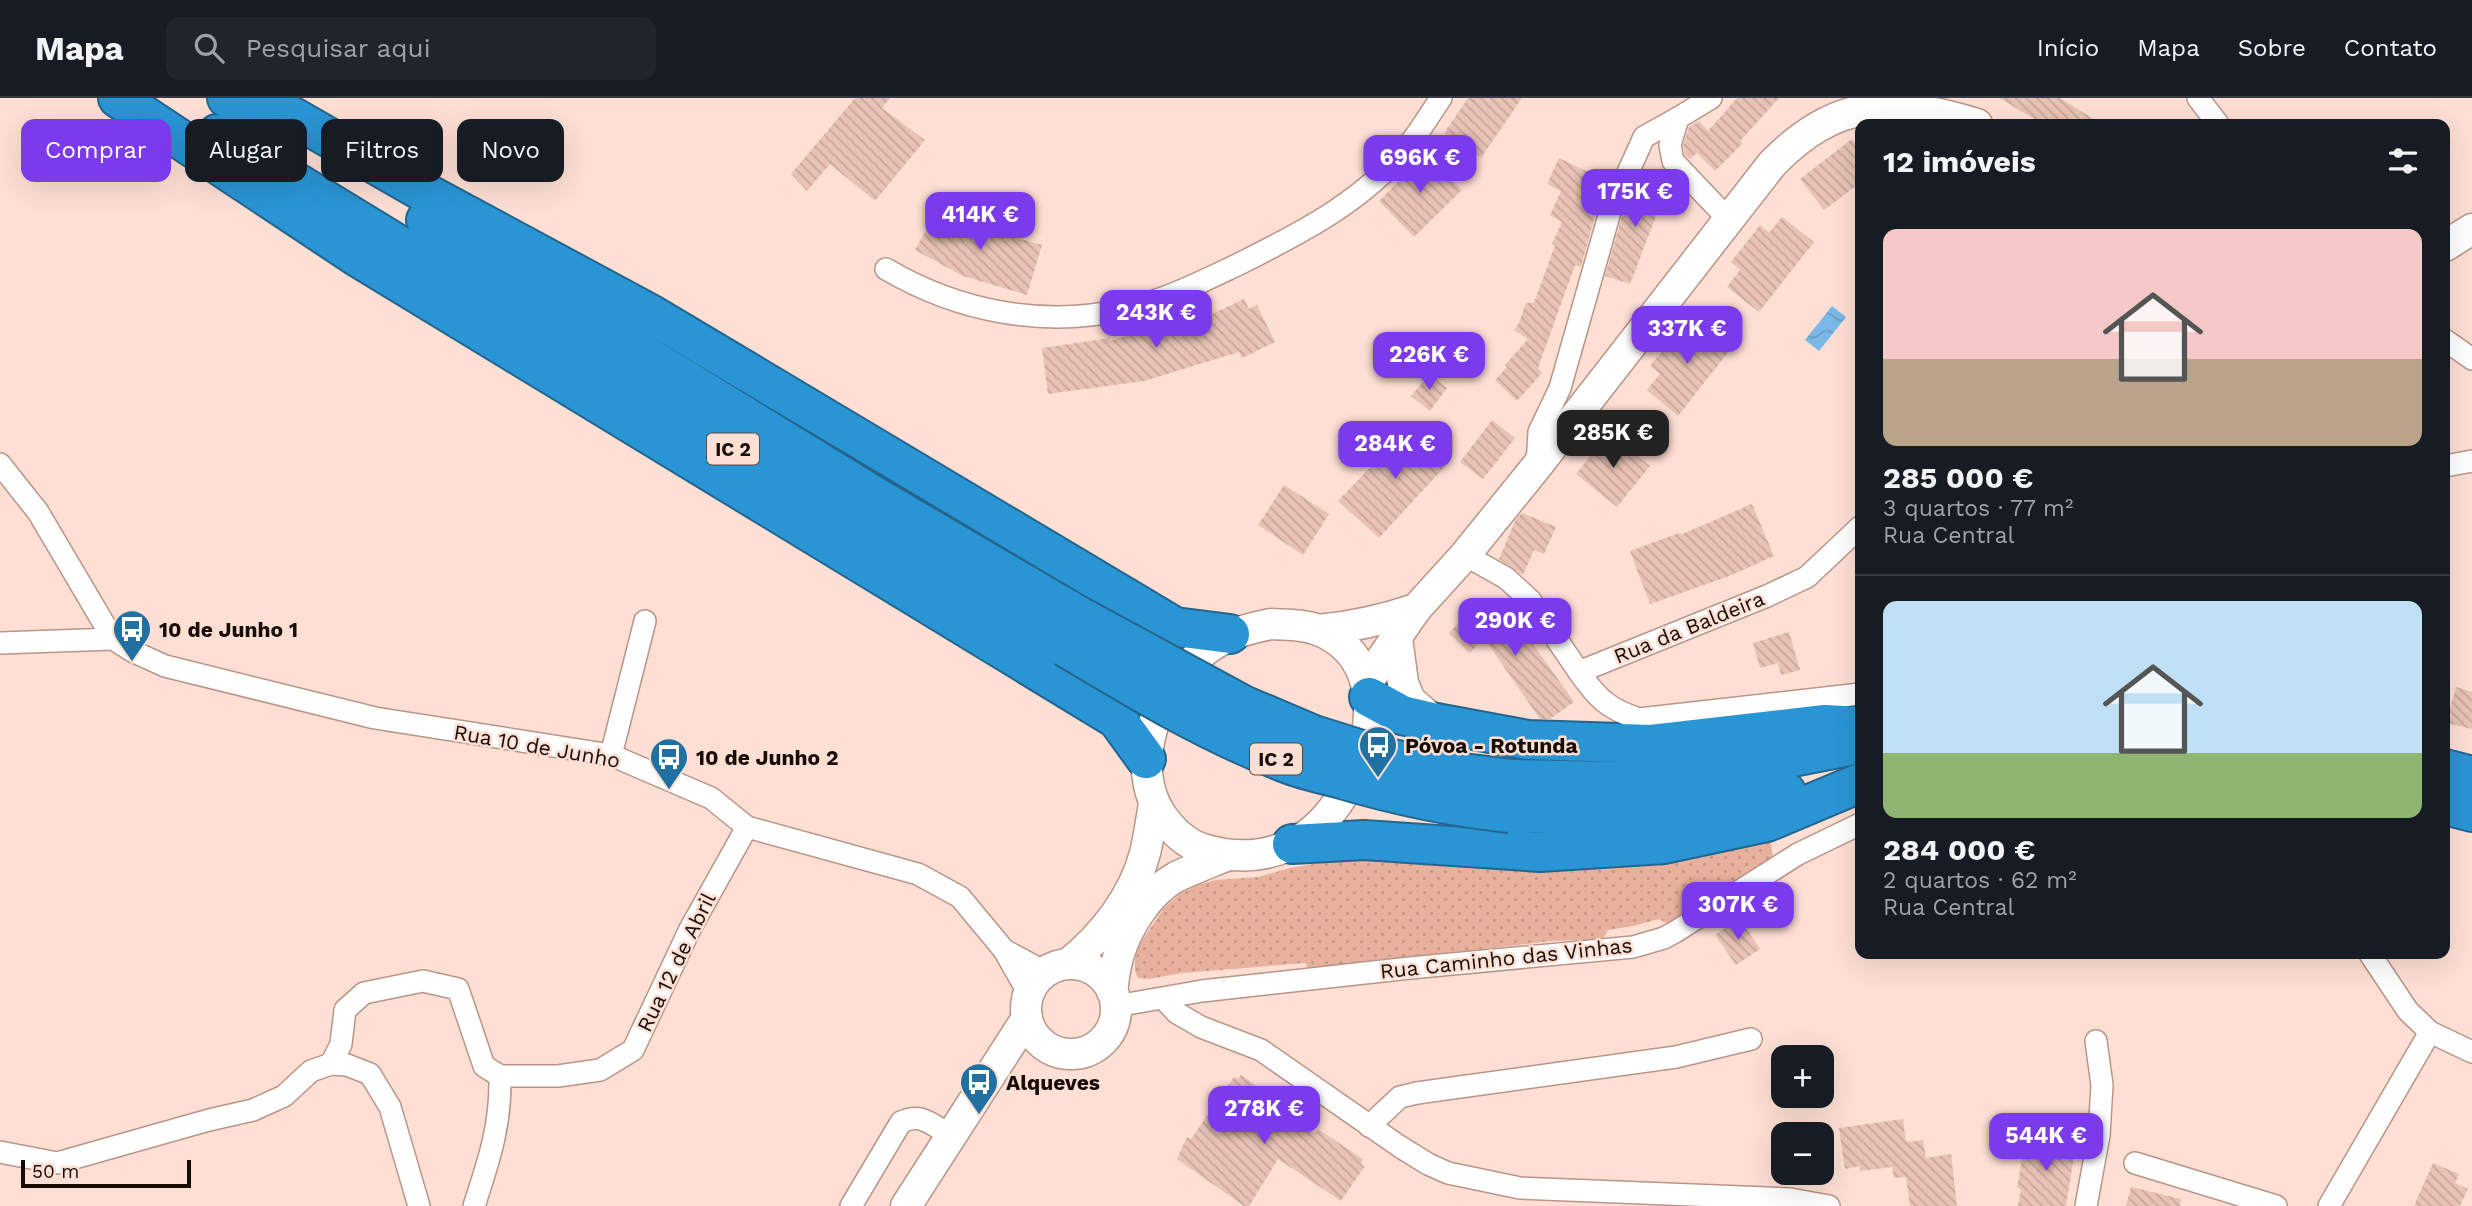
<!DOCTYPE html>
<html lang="pt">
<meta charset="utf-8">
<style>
:root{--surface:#171b24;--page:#20242c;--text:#f1f3f6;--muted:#9ea1a6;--line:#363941;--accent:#7c3aed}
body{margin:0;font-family:"Work Sans",sans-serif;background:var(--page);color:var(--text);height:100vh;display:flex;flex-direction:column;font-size:26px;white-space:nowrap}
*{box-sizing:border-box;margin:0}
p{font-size:23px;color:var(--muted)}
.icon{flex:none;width:38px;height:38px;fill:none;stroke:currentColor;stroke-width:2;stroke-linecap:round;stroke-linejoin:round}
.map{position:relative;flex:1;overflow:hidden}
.side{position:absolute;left:1855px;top:21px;width:595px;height:840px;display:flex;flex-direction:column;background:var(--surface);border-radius:14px;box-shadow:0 7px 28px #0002}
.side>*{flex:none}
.hud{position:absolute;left:21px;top:21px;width:665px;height:63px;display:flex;gap:14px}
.fabs{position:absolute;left:1771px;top:947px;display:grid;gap:14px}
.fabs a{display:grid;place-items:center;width:63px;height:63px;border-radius:14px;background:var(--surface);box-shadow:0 7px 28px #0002;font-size:35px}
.scale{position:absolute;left:21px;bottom:18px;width:170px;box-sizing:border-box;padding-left:7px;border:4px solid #180c07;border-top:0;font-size:19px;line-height:24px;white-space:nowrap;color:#180c07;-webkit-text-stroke:5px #fedfd4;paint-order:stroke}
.price{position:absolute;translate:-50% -60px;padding:0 16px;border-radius:14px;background:var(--accent);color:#fff;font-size:23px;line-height:46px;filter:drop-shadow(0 2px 4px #0008)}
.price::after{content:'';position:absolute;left:50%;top:42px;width:21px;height:16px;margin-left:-10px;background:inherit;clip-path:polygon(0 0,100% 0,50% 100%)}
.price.on{background:#222;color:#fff}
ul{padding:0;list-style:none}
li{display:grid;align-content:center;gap:14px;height:371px;padding:0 28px}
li+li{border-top:2px solid var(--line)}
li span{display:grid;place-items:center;height:217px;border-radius:14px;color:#555}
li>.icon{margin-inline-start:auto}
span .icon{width:126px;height:126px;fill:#fffc;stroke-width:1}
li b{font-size:30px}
h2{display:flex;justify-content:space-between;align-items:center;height:84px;padding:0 28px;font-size:30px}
.tag{padding:0 24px;border-radius:14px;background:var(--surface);box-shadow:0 7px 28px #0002;font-size:24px;line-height:63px}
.tag.on{background:var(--accent);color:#fff}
header{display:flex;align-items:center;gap:42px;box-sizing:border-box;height:98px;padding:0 35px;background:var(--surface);border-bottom:2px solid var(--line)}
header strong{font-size:33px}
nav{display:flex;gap:38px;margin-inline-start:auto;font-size:24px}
.search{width:490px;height:63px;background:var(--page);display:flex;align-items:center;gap:18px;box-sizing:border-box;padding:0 24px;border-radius:14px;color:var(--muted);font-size:26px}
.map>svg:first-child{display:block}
</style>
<header>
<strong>Mapa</strong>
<div class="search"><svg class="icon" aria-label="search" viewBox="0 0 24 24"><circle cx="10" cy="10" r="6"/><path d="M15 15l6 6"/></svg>Pesquisar aqui</div>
<nav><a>Início</a><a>Mapa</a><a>Sobre</a><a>Contato</a></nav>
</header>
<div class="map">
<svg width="2472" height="1108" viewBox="0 0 2472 1108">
<defs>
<pattern id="grass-dots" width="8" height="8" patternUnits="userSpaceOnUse" patternTransform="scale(1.75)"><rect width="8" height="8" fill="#e8b19d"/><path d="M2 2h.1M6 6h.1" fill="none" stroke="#c69786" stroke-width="1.8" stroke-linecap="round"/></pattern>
<pattern id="water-waves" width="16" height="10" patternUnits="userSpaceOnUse" patternTransform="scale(1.75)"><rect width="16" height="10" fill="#7ab9e7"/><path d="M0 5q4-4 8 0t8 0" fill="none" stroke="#699ec5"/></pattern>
<pattern id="building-back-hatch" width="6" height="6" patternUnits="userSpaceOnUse" patternTransform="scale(1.75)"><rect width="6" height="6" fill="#e8c3b5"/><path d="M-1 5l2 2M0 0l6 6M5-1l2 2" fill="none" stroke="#c6a69a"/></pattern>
</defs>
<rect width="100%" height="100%" fill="#fedfd4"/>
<!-- grass -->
<polygon fill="url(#grass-dots)" points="1770,738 1773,760 1725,793 1668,826 1659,821 1633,828 1608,832 1603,841 1550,843 1309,872 1305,865 1182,875 1149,881 1138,880 1135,873 1135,862 1139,847 1164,810 1180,796 1197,787 1216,782 1258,779 1290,770 1331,763"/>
<!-- water -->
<polygon fill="url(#water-waves)" points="1832,208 1846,219 1819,253 1805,242"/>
<!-- building -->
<g fill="url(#building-back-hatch)">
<polygon points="855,0 890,0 882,10 925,42 875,103 830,66 807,93 791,76"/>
<polygon points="1468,0 1522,0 1481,60 1444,35"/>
<polygon points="1737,0 1779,0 1740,43 1743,45 1715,73 1697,55 1690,61 1685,57 1683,48 1689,29 1699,23 1708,33"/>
<polygon points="1999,0 2060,0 2101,26 2043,26"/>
<polygon points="1852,41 1860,52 1860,85 1824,112 1800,81"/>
<polygon points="1426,56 1462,92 1414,139 1379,103"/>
<polygon points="1559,60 1609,84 1597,110 1581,169 1575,167 1538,270 1542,275 1517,303 1495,282 1507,269 1505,267 1528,241 1514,232 1519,225 1526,205 1534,205 1555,147 1552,146 1562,124 1550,117 1561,93 1547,86"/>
<polygon points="1641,78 1668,87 1630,186 1605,178 1622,119"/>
<polygon points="940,107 985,131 1042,147 1027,197 963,178 915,152"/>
<polygon points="1782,119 1814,144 1759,214 1727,189 1740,172 1731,164 1760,127 1769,135"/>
<polygon points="1244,201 1249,211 1257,207 1275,244 1242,260 1239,254 1144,283 1048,296 1042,250 1110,240 1110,243 1196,217 1197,223"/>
<polygon points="1701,222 1733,248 1678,318 1647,292 1660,276 1650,268 1680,231 1688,238"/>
<polygon points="1429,276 1447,290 1430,313 1411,298"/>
<polygon points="1492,322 1515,340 1483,381 1460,364"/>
<polygon points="1412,326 1451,362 1379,440 1338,403"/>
<polygon points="1609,335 1650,368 1617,409 1576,376"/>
<polygon points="1284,387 1329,416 1303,457 1258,427"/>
<polygon points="1752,406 1774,458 1727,479 1650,506 1630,453 1679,435 1680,437"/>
<polygon points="1522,415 1556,429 1544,456 1534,452 1523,477 1499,461 1516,421"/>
<polygon points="1482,500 1517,532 1521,529 1574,604 1550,621 1540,621 1484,540 1470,555 1449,535"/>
<polygon points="1789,534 1800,572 1781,577 1778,565 1760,570 1753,545"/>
<polygon points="2456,589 2472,594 2472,631 2446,625"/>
<polygon points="1739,820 1760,851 1736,867 1715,837"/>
<polygon points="1241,977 1289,1010 1285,1014 1300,1025 1315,1035 1318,1031 1363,1061 1361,1066 1365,1068 1341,1103 1278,1061 1249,1108 1244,1108 1177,1061 1187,1039 1191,1041 1234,979 1238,981"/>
<polygon points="1903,1021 1906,1044 1923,1042 1926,1060 1951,1056 1957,1108 1910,1108 1906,1079 1894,1080 1892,1069 1860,1073 1860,1068 1845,1071 1839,1030"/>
<polygon points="2026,1038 2076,1046 2066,1108 2018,1108 2021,1091 2017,1090"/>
<polygon points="2433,1065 2459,1076 2455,1085 2468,1091 2460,1108 2414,1108"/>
<polygon points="2131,1089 2181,1101 2180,1108 2126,1108"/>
</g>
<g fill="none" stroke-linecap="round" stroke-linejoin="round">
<defs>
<g id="street">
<polyline points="1711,0 1678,20 1670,47 1673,63 1729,122"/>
<polyline points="2198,0 2218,26"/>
<path d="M886 171C959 214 1044 230 1126 211 1166 202 1203 183 1239 166 1301 135 1364 103 1408 48 1420 33 1430 16 1441 0"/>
<polyline points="2445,242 2472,261"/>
<polyline points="0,366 38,414 113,541 134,554 165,568 375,620 611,657 711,700 747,729 918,776 960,799 1004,852 1029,896"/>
<polyline points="1537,368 1539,334 1560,290 1610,114 1644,39 1678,20"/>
<polyline points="2445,368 2472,363"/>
<polyline points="1465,457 1506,480 1530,502 1579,574 1767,498 1807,479 1860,429"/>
<polyline points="0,545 113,541"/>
<path d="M1579 574C1597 600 1608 611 1639 621L1860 596"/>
<polyline points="611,657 645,523"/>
<polyline points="1004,852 1045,874"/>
<polyline points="2370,856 2408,913 2430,934 2472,954"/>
<polyline points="1164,901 1177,915 1201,929 1261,952 1399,1048 1428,1066 1448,1075 1520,1090 1790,1101 1829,1108"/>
<polyline points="1116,908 1202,893 1410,870 1633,849 1664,840 1675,834 1798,756 1860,726"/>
<polyline points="331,966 341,946 345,912 364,895 423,883 458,891 484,968 500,978"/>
<polyline points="500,978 558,978 600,972 633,952 690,831 747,729"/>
<polyline points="1369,1028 1400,999 1417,995 1676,959 1751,941"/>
<polyline points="0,1054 57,1065 209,1022 253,1012 284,998 311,973 331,966 347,967 370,976 390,1009 419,1108"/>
<polyline points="2135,1065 2276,1108"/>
<path d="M474 1108C489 1062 501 1028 500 978"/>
<path d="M851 1108 901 1024C922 1014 932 1027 950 1037"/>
<polyline points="2086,1108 2099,1037 2102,987 2096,943"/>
<polyline points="2329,1108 2430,934"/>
</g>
<g id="secondary">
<polyline points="2445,148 2472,131"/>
<path d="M1271 526C1286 527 1303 526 1318 532 1411 568 1362 714 1290 747 1262 760 1232 760 1203 751 1186 746 1172 732 1162 718 1128 669 1156 593 1199 557 1223 538 1241 532 1271 526Z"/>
<path d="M1318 532C1353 529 1383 522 1416 511"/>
<polyline points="1397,540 1403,585 1410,602 1436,625"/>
<path d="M1367 588 1378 566 1416 511 1465 457 1537 368 1772 66C1836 0 1891 0 1977 26"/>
<path d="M1069 865C1103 838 1134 798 1145 755 1149 739 1151 722 1154 706"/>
<circle cx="1071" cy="911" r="45"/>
<path d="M1112 893C1114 881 1115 867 1119 856 1128 827 1149 794 1176 779 1192 771 1209 765 1226 758"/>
<polyline points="906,1108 1027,920"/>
</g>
<g id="highway">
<polyline points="118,0 356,158 1117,621 1146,661"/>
<polyline points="227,0 279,32"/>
<polyline points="260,0 422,93 652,217 1175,529 1230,536"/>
<polyline points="217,36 793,388 1065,549"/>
<polyline points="426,122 876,399 1079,518"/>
<polyline points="1369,599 1402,617 1436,625 1528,642 1651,646 1825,626 1860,628"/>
<polyline points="2445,671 2472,678"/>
<polyline points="1513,681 1615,683 1721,673 1860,646"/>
<polyline points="2445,707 2472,714"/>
<polyline points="1510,715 1595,717 1729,705 1786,694"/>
<polyline points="1292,746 1364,742 1540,754 1664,746 1767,724 1860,685"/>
</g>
</defs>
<!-- street casing -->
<use href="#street" stroke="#b99588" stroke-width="24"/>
<!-- secondary casing -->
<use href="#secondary" stroke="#b99588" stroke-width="33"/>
<!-- highway casing -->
<use href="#highway" stroke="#24658d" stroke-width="42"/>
<!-- street -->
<use href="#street" stroke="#fff" stroke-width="21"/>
<!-- secondary -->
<use href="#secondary" stroke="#fff" stroke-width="30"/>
<!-- highway -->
<use href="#highway" stroke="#2a95d5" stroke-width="38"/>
<defs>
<g id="highway-bridge">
<polyline points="1079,518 1243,607 1314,637 1384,659 1446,673 1513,681"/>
<path d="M1065 549C1135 591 1205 633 1281 663 1299 671 1319 675 1338 680 1395 697 1449 709 1510 715"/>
</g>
</defs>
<!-- highway-bridge casing -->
<use href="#highway-bridge" stroke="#24658d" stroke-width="42" stroke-linecap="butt"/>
<!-- highway-bridge -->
<use href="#highway-bridge" stroke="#2a95d5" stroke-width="38"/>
</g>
<!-- icons -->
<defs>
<symbol id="bus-pin" viewBox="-11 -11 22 30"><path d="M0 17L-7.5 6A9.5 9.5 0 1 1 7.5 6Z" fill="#2071a2" stroke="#fedfd4"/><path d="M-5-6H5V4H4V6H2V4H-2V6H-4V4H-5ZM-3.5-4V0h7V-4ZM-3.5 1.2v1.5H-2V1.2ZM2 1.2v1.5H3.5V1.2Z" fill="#fff"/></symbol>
</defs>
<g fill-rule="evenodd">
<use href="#bus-pin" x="110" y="509" width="44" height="60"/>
<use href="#bus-pin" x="1356" y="625" width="44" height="60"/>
<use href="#bus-pin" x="647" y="637" width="44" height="60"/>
<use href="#bus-pin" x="957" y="962" width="44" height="60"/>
</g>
<g text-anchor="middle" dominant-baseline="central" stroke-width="5" stroke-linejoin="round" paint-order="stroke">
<!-- shield labels -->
<g fill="#fedfd4" stroke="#5d4b44" stroke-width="2">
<rect x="707" y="335.5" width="52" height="31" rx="5"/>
<rect x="1250" y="645.5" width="52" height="31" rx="5"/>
</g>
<g font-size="19" font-weight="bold" fill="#180c07">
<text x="733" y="351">IC 2</text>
<text x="1276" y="661">IC 2</text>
</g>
<!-- street labels -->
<g font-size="21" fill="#180c07" stroke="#fedfd4">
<text transform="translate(1689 529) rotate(-22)">Rua da Baldeira</text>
<text transform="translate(537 648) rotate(10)">Rua 10 de Junho</text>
<text transform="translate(1506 860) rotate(-6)">Rua Caminho das Vinhas</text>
<text transform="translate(676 864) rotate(-64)">Rua 12 de Abril</text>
</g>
<!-- poi labels -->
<g font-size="21" font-weight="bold" fill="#180c07" stroke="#fedfd4" text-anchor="start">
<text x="159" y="531">10 de Junho 1</text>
<text x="1405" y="647">Póvoa - Rotunda</text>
<text x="696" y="659">10 de Junho 2</text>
<text x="1006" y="984">Alqueves</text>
</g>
</g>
</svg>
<div class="fabs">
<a>+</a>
<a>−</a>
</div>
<div class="scale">50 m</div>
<b class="price" style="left:1420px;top:97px">696K €</b>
<b class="price" style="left:1635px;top:131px">175K €</b>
<b class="price" style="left:980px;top:154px">414K €</b>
<b class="price" style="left:1156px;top:252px">243K €</b>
<b class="price" style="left:1687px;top:268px">337K €</b>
<b class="price" style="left:1429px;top:294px">226K €</b>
<b class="price on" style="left:1613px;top:372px">285K €</b>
<b class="price" style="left:1395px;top:383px">284K €</b>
<b class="price" style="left:1515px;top:560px">290K €</b>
<b class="price" style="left:1738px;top:844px">307K €</b>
<b class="price" style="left:1264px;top:1048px">278K €</b>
<b class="price" style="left:2046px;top:1075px">544K €</b>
<div class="hud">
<a class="tag on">Comprar</a>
<a class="tag">Alugar</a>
<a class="tag">Filtros</a>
<a class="tag">Novo</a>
</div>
<section class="side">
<h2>12 imóveis<svg class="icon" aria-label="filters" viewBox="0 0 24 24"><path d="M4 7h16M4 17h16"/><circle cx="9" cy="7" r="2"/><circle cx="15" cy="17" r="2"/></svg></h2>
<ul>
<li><span style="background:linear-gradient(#f6c9c9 60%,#b9a48a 0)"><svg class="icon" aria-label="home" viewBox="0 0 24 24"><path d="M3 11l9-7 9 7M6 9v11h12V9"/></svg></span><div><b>285 000 €</b><p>3 quartos · 77 m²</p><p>Rua Central</p></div></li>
<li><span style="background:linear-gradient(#bfe0f5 70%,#8fb573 0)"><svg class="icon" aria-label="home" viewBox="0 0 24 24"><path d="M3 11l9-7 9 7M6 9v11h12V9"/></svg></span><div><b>284 000 €</b><p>2 quartos · 62 m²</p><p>Rua Central</p></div></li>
</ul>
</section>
</div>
